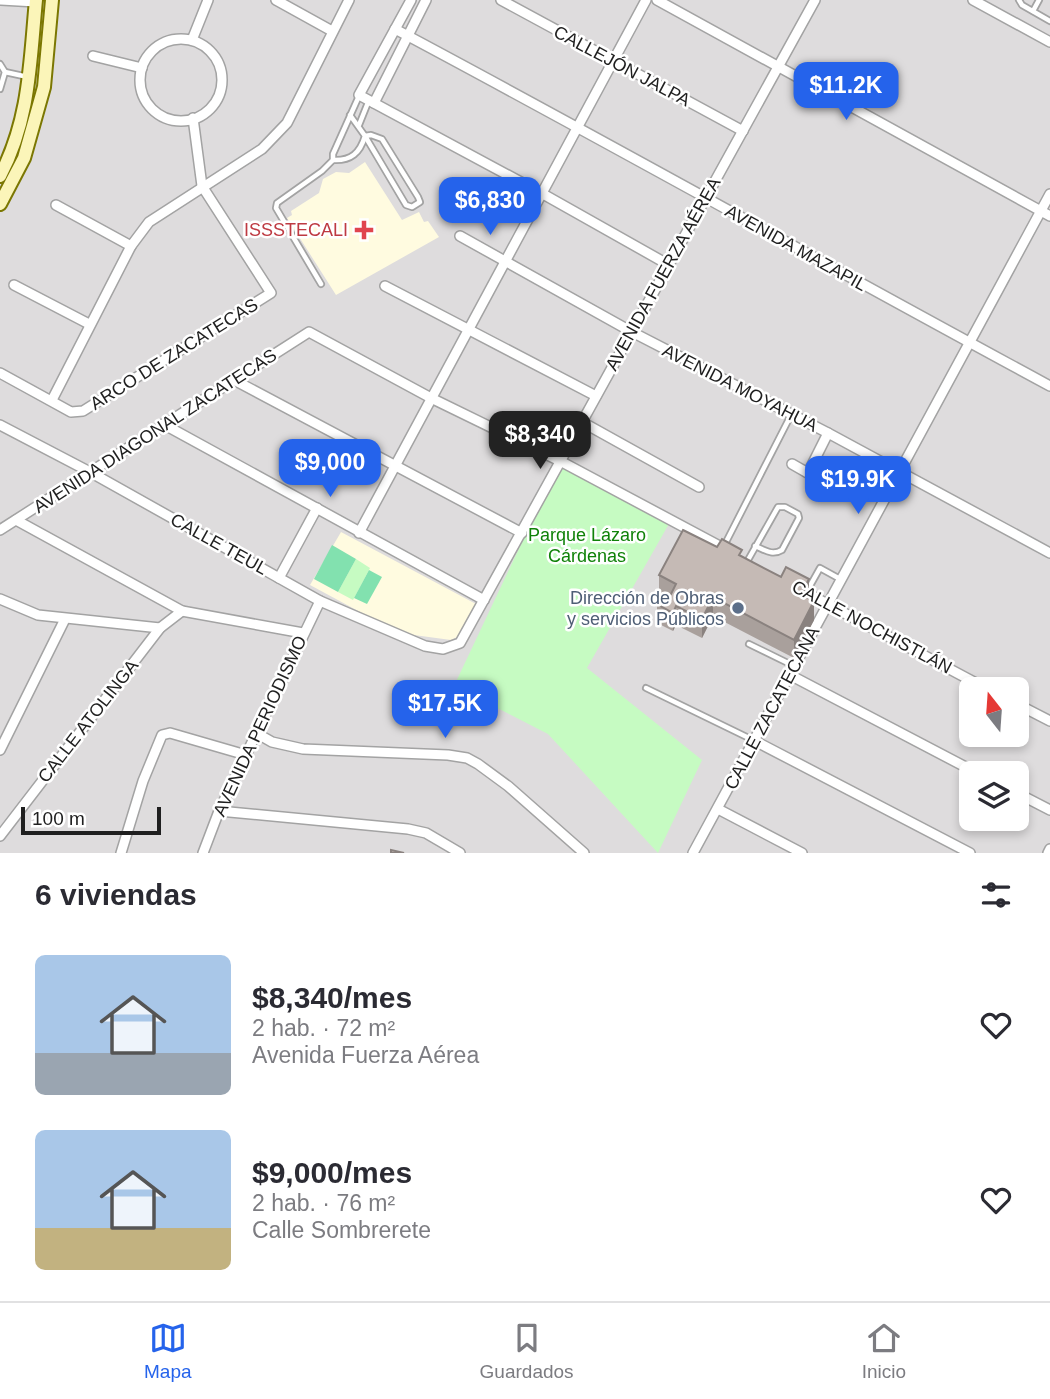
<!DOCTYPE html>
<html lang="es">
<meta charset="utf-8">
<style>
:root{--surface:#fff;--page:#f2f2f3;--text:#2b2b33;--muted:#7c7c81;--line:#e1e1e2;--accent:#2563eb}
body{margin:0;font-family:Arial,sans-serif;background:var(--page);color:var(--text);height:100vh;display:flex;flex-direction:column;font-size:26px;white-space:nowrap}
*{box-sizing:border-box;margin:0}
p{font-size:23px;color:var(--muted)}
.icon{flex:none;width:38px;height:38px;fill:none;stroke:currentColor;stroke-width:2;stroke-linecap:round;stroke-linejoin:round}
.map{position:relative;height:853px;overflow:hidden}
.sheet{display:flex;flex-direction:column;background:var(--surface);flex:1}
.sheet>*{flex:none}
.needle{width:46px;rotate:343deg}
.buttons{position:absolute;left:959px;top:677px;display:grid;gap:14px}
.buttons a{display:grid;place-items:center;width:70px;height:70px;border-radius:10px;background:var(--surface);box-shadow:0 4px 10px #0003;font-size:35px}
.scale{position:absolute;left:21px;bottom:18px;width:140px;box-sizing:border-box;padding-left:7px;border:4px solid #1f1f1f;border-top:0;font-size:19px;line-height:24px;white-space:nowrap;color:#1f1f1f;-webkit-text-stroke:5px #fff;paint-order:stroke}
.price{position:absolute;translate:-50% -60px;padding:0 16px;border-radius:14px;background:var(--accent);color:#fff;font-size:23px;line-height:46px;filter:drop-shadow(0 2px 4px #0008)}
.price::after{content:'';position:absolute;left:50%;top:42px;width:21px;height:16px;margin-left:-10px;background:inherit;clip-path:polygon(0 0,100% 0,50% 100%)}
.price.current{background:#222;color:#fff}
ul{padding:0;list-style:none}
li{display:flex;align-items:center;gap:21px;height:175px;padding:0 35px}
li span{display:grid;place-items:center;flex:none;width:196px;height:140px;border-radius:10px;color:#555}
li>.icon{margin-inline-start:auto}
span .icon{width:84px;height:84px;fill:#fffc;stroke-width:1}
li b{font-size:30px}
h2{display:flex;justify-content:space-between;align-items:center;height:84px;padding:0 35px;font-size:30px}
.menu{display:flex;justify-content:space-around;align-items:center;height:98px;border-top:2px solid var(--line);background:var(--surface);font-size:19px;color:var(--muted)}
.menu a{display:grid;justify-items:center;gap:4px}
.menu .current{color:var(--accent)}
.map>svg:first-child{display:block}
</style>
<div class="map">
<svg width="1050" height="853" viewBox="0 0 1050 853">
<rect width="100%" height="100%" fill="#f0ebe6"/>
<!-- residential -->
<path fill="#dedcdd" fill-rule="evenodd" d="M0 0H1050V853H0ZM971 690H1017V735H971ZM971 774H1017V819H971Z"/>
<!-- education -->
<g fill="#fffbe0">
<polygon points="365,162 402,220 419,212 424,222 428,221 439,237 336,295 287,218 292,215 291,211 319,193 323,179 336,172 349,173"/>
<polygon points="341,532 476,604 459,636 451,640 399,633 310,585"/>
</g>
<!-- park -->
<g fill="#c6fbc2">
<polygon points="559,464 670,522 587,668 702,760 658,853 548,734 454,686"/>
<polygon points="356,559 370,568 353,600 338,592"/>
</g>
<!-- pitch -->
<g fill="#82e1af">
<polygon points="332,545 356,559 338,592 314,579"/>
<polygon points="369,570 382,577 367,604 354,598"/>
</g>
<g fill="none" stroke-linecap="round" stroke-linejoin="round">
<defs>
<g id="service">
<polyline points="1019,0 1022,5 1050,21"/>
<polyline points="1033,11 1039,0"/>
<polyline points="0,64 5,72 0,89"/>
<polyline points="5,72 28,77"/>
<polyline points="359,125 369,100"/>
<polygon points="371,135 382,139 418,197 420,202 412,207 406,205 365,136"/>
<path d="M333 160C351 161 360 153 365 136L350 115"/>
<polyline points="321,284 276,208 277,203 322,171 333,160 333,154 359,96"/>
<polyline points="725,544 791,415"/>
<path d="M748 560 778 507H785L798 514 799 518 782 550C772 556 765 550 755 546"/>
<polyline points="806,593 820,568 840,579"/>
<polyline points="749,644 794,666"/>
<polyline points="646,688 755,741"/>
</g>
<g id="minor">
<polyline points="1,0 36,2"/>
<polyline points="276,0 332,31"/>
<polyline points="411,0 359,95 543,194 669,265"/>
<polyline points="501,0 743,131"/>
<polyline points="657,0 1050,216"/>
<polyline points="973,0 1050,42"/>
<path d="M395 29C615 146 831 268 1050 386"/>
<circle cx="181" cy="80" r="41"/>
<polyline points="192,40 208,0"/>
<polyline points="93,56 142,68"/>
<polyline points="374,103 426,0"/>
<polyline points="56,205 131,246"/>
<polyline points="460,236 632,332 828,433 1050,553"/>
<polyline points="14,285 89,324"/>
<polyline points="385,286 596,396"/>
<polyline points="0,373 71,412 83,411 271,293 202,186 193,118"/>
<polyline points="234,380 522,533"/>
<polyline points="52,400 131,246 149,222 262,149 287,123 349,0"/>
<polyline points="582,422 699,487"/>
<polyline points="163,424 484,600"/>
<polyline points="0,425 90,472 320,601 425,646 443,649 460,643 815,0"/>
<polyline points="792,464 820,480"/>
<polyline points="808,473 828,433"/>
<polyline points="16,520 182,611 303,633"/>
<polyline points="0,530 309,332 431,398 562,462 727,550"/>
<polyline points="359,533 646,0"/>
<polyline points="279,578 317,508"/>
<polyline points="801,590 989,690"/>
<polyline points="0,599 38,615 160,628"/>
<polyline points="790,675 979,774"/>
<polyline points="1017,704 1050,721"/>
<polyline points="256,733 272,742 303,749 448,755 467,758 478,764 508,786 584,853"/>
<polyline points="755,741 970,853"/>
<polyline points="0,750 65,619"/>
<polyline points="1017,793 1050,810"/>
<polyline points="718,809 802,853"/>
<polyline points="219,811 408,829 426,833 460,853"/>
<polyline points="0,836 160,628 182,611"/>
<polyline points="121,853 143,781 162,735 170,733 246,755"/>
<polyline points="203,853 219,811 320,601"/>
<polyline points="693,853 1050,194"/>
<polyline points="1048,853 1050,849"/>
</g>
<g id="secondary">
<path d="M0 176C30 119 30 62 36 0"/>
<polyline points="0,204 24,158 44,87 52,0"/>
</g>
</defs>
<!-- service casing -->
<use href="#service" stroke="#a3a3a3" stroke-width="8"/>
<!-- minor casing -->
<use href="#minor" stroke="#a3a3a3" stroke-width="12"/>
<!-- secondary casing -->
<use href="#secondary" stroke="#7b7702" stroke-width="16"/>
<!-- service -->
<use href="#service" stroke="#fff" stroke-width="4.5"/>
<!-- minor -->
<use href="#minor" stroke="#fff" stroke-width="9"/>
<!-- secondary -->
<use href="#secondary" stroke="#fbf5b9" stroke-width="12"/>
</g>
<!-- wall -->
<polygon fill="#a9a09c" points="717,547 742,556 808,598 814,620 794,658 713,616 702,638 676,625 673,631 657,623 657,604 662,595 659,594 659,575"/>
<!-- shaded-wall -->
<g fill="#8a827f">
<polygon points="809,579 809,598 801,594"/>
<polygon points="713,597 713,616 702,638 702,619"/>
<polygon points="814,601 814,620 794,658 794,640"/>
<polygon points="676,606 676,625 673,631 673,613"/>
</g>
<!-- building -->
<g fill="#c5bab5" stroke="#8a827f" stroke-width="2">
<polygon points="683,530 717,547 722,539 742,550 739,555 781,577 786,567 809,579 801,594 814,601 794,640 713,597 702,619 676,606 673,613 657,604 662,594 671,594 676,584 659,575"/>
<polygon points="391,850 404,853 391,853"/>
</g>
<!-- markers -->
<path fill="#e0444e" stroke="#fff" stroke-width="2.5" d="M360.5 219.5h7v7h7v7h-7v7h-7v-7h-7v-7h7z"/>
<circle fill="#5c6f8a" stroke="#fff" stroke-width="2.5" cx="738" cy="608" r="7"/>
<g text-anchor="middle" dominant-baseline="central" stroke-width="5" stroke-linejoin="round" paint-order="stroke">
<!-- street labels -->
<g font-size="18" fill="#1f1f1f" stroke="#fff">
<text transform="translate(622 66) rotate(28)">CALLEJÓN JALPA</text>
<text transform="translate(796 248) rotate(29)">AVENIDA MAZAPIL</text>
<text transform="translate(663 274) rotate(-61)">AVENIDA FUERZA AÉREA</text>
<text transform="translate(174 354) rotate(-32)">ARCO DE ZACATECAS</text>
<text transform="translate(740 388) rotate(27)">AVENIDA MOYAHUA</text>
<text transform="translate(155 431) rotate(-33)">AVENIDA DIAGONAL ZACATECAS</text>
<text transform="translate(219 544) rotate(29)">CALLE TEUL</text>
<text transform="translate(872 627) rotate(28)">CALLE NOCHISTLÁN</text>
<text transform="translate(772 708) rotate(-62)">CALLE ZACATECANA</text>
<text transform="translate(88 721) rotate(-52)">CALLE ATOLINGA</text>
<text transform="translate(260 726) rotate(-65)">AVENIDA PERIODISMO</text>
</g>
<!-- health labels -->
<g font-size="18" fill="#be3a42" stroke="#fff" text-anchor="end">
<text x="348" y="230">ISSSTECALI</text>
</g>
<!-- park labels -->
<g font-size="18" fill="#108209" stroke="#fff">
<text x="587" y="535">Parque Lázaro<tspan x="587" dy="21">Cárdenas</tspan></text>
</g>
<!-- service labels -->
<g font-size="18" fill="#4e5e75" stroke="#fff" text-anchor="end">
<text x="724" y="598">Dirección de Obras<tspan x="724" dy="21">y servicios Públicos</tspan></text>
</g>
</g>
</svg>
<div class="buttons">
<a><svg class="needle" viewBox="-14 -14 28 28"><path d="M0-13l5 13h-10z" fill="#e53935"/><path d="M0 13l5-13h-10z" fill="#7c7c81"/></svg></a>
<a><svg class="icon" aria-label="layers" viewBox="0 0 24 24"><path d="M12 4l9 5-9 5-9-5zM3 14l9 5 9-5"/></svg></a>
</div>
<div class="scale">100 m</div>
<b class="price" style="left:846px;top:122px">$11.2K</b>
<b class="price" style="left:490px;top:237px">$6,830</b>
<b class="price current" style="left:540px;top:471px">$8,340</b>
<b class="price" style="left:330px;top:499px">$9,000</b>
<b class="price" style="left:858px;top:516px">$19.9K</b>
<b class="price" style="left:445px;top:740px">$17.5K</b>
</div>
<section class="sheet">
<h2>6 viviendas<svg class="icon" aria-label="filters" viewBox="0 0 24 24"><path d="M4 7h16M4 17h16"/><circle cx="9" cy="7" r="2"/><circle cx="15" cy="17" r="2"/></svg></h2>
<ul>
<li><span style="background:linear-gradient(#a9c7e8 70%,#9aa5b1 0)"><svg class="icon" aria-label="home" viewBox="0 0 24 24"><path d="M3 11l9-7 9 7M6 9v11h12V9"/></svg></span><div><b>$8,340/mes</b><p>2 hab. · 72 m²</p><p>Avenida Fuerza Aérea</p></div><svg class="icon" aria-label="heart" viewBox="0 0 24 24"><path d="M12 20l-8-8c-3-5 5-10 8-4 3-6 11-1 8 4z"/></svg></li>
<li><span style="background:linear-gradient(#a9c7e8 70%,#c2b280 0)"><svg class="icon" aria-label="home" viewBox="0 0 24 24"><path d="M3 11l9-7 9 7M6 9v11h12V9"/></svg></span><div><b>$9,000/mes</b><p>2 hab. · 76 m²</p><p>Calle Sombrerete</p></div><svg class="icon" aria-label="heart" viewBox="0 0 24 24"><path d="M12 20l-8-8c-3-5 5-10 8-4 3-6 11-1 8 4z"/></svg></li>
</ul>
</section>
<nav class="menu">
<a class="current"><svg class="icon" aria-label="map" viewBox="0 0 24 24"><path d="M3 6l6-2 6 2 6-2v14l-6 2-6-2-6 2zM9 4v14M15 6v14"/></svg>Mapa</a>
<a><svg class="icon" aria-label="saved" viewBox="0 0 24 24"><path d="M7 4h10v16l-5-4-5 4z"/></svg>Guardados</a>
<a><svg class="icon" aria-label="home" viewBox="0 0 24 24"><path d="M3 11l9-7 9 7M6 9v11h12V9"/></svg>Inicio</a>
</nav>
